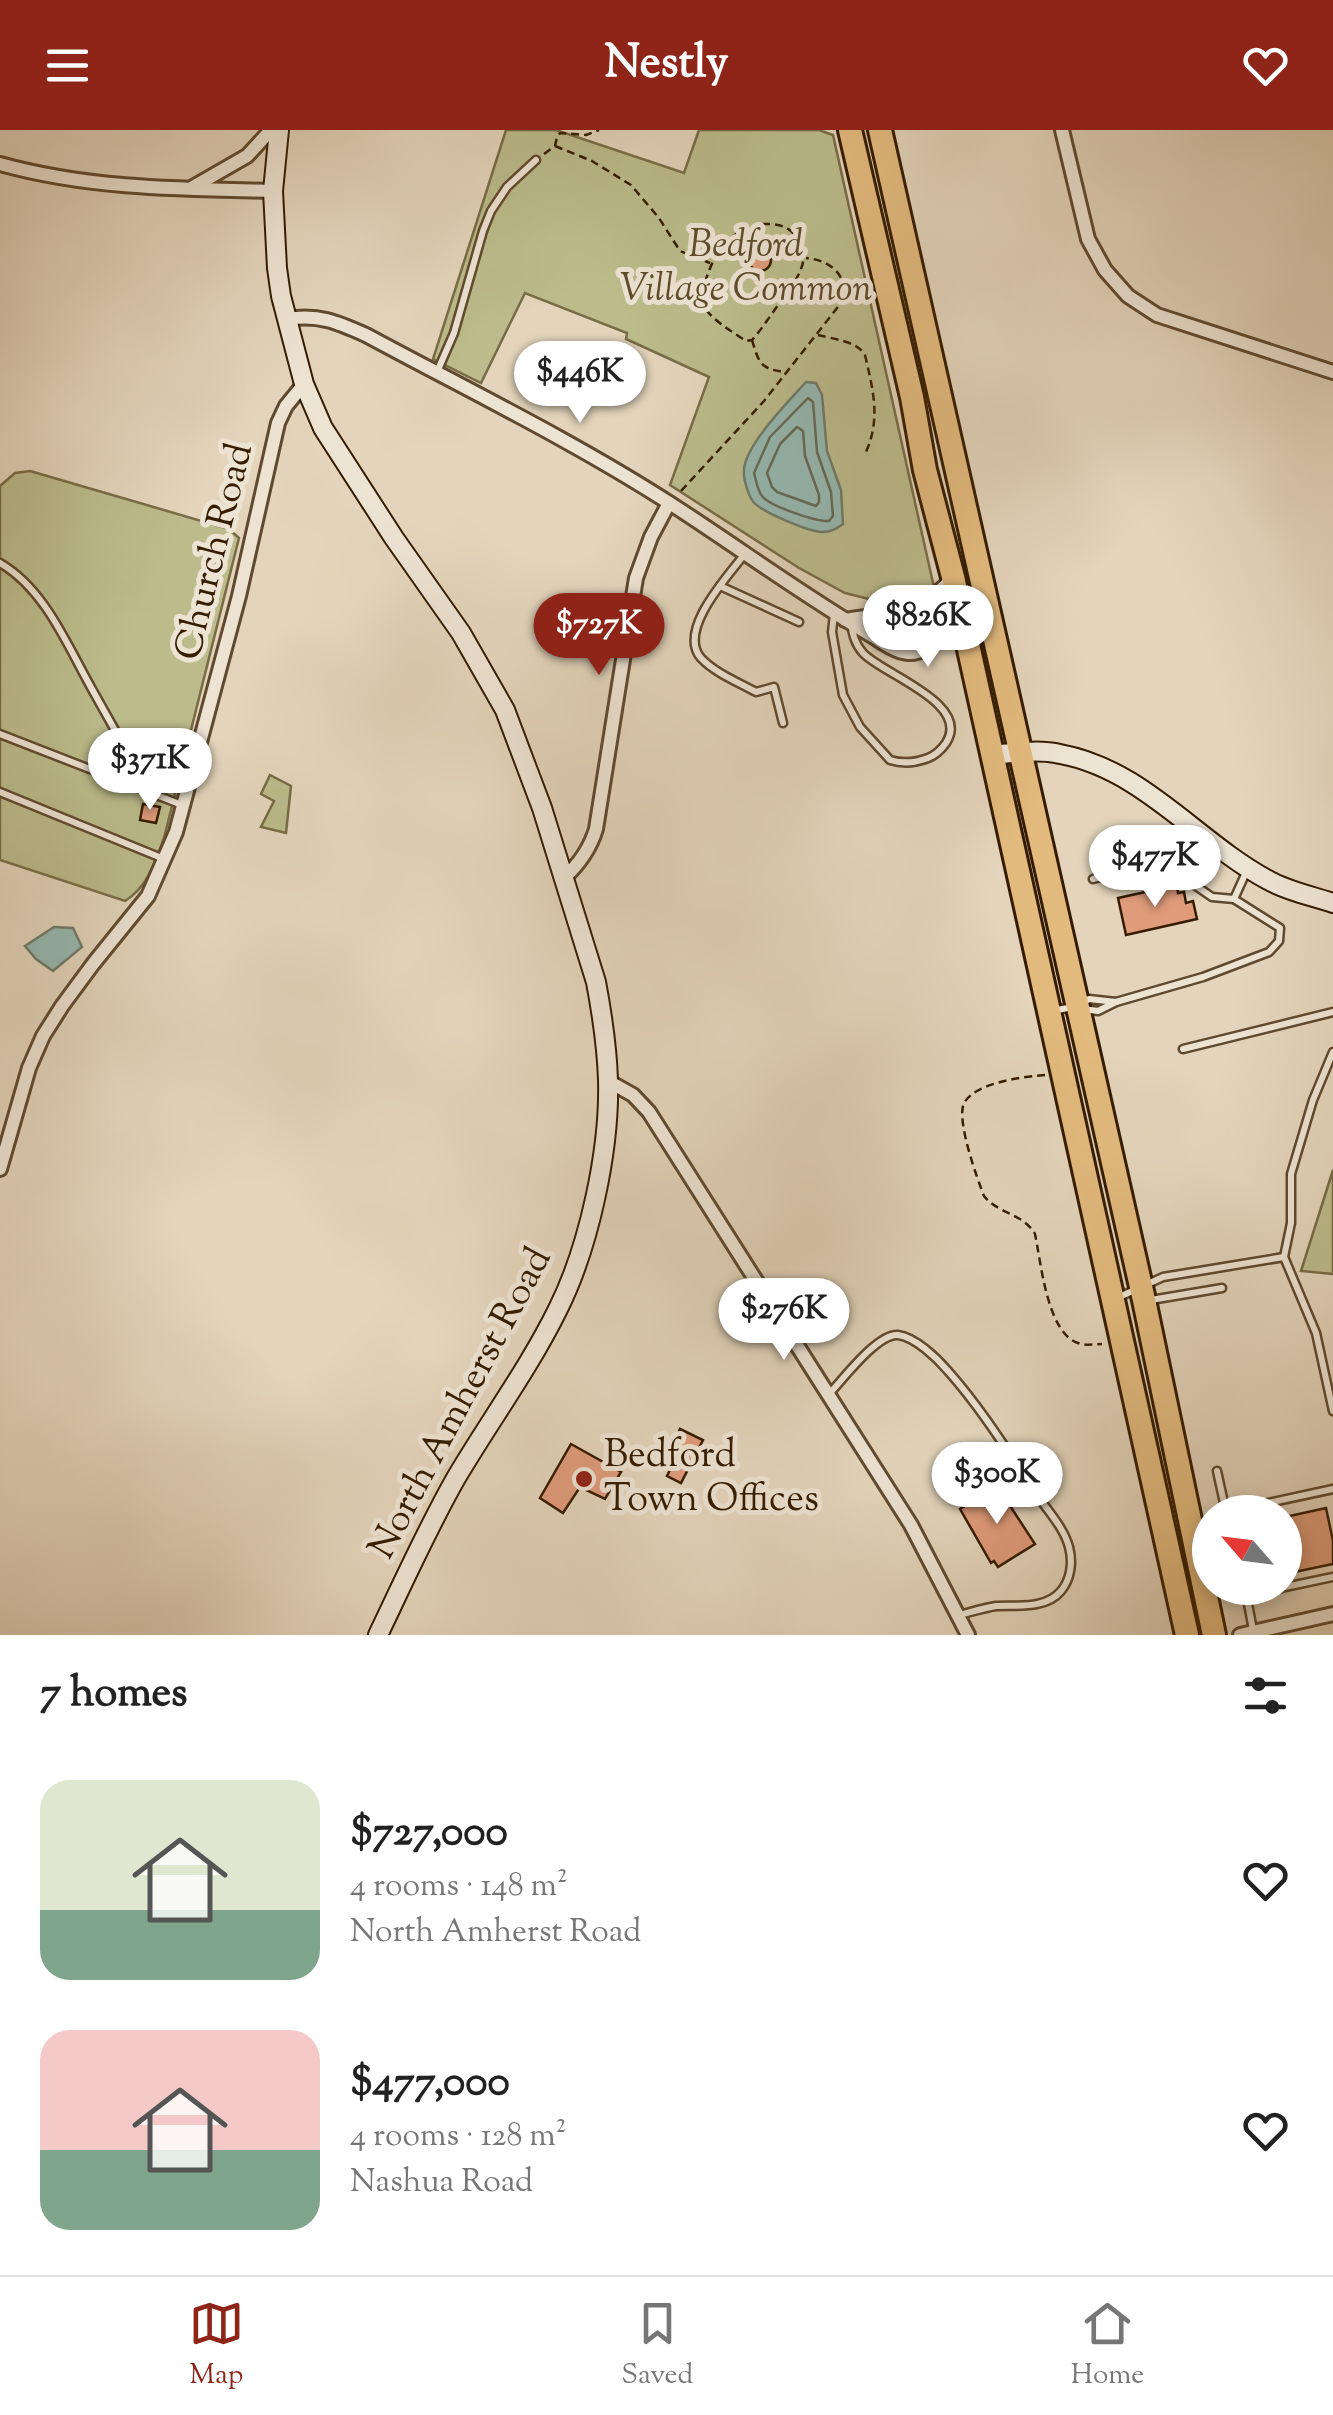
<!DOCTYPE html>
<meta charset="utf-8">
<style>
:root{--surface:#fff;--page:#f2f2f2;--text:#222;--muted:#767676;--line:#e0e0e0;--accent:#8f2418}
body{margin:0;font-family:"Sorts Mill Goudy",serif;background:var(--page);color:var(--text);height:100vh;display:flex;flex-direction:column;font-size:38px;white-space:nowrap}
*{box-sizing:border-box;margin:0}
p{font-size:32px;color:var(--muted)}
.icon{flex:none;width:55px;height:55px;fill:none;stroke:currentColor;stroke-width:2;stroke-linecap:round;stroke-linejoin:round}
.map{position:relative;height:1505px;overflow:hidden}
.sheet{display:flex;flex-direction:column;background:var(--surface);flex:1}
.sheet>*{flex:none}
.needle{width:65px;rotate:298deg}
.controls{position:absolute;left:1192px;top:1365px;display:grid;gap:20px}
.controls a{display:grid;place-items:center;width:110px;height:110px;border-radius:50%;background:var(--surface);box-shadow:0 5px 15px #0003;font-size:50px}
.price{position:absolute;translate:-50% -85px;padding:0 22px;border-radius:35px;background:#fff;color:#222;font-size:32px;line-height:65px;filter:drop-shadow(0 2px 5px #0008)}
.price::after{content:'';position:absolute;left:50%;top:60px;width:30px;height:22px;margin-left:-15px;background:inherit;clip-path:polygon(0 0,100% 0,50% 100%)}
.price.active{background:var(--accent);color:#fff}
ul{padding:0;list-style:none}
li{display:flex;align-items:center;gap:30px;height:250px;padding:0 40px}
li span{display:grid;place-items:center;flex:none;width:280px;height:200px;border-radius:30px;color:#555}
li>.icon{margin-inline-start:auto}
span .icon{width:120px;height:120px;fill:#fffc;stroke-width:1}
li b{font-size:42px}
h2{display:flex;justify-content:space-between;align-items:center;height:120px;padding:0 40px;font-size:42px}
header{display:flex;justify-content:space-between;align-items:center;height:130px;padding:0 40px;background:var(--accent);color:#fff;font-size:45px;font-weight:700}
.dock{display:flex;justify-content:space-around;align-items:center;height:140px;border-top:2px solid var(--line);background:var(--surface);font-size:28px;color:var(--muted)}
.dock a{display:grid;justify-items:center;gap:5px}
.dock .active{color:var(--accent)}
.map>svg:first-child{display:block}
</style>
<header><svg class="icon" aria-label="menu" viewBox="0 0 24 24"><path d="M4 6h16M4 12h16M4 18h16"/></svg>Nestly<svg class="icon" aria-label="heart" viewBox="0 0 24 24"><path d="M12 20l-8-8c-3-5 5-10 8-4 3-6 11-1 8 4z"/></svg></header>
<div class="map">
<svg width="1333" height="1505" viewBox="0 0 1333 1505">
<rect width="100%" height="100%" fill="#e3d4bb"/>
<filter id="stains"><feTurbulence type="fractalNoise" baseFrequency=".002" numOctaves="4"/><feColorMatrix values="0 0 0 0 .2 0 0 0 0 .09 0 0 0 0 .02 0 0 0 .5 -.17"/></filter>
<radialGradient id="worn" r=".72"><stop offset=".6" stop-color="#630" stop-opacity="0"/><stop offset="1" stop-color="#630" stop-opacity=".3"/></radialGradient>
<!-- green -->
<g fill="#bbbb8b" stroke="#786c46" stroke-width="2.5">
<polygon points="506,0 556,0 684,43 699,0 819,0 833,5 935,462 906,469 881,472 845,463 799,438 670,355 709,247 626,209 627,203 525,163 481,253 433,229"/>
<path d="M30 341 229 399 239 408 164 708C155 732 148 757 125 771L0 730V356L15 343Z"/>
<polygon points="270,645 291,656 286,703 261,697 274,671 261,664"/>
<polygon points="1333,1040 1333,1144 1301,1141"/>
</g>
<!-- water -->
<g fill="#95b8b1" stroke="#6f7a6a" stroke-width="2.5">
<path d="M806 252 816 253 822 265 827 321 841 360 843 394C836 399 831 402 822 402 810 402 758 381 752 370 748 364 743 348 744 340 745 315 789 271 806 252Z"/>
<polygon points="54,797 73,798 82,817 53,841 36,829 25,816"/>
</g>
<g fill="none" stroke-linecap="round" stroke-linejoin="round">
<!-- shore -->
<g stroke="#656a58" stroke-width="2.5">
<path d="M808 268 813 272 817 322 831 362 833 386 829 391C817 392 769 376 762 366 757 360 756 349 754 343L770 307Z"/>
<polygon points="797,297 803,301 805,326 819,365 819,372 816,376 777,362 772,357 767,343 780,314"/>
</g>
</g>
<!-- building -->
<g fill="#df9b7a" stroke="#351c00" stroke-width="2.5">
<circle cx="760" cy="130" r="11"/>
<polygon points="143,674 160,677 156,693 140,690"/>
<polygon points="1177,755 1178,763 1184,762 1186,773 1193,771 1197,789 1126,805 1118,768"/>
<polygon points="680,1299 703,1310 681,1353 667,1346 679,1321 671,1318"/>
<polygon points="571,1314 621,1342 605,1369 580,1357 563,1383 540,1368"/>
<polygon points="982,1328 993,1342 968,1363 957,1349"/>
<polygon points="997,1356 1035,1414 998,1437 994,1431 991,1433 960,1379"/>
<polygon points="1326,1378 1333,1411 1333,1434 1285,1444 1285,1387"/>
</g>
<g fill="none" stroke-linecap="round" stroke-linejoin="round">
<defs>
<g id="lane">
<polyline points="437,242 454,203 483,101 491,81 507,57 536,30"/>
<path d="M744 425C727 447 677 501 701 528 715 543 738 552 756 562L774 557 783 593"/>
<path d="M0 433C43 458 65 510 88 552 108 588 129 625 149 662"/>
<polyline points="720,456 799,492"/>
<path d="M834 484 832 502 843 565 860 597 890 630C903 634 915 633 928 628 936 625 941 620 946 613 972 573 882 544 863 523 855 514 853 505 851 494"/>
<polyline points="0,604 182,675"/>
<polyline points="0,662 164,729"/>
<polyline points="1234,769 1248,738"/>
<polyline points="1083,879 1098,881 1116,872"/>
<polyline points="1052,881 1078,876 1089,869 1116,872 1203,847 1269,822 1279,811 1280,798 1234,769 1212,767 1170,738 1153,733 1093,749"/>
<polyline points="1183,919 1333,882"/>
<polyline points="1333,922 1313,970 1291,1044 1291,1093 1284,1127 1316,1203 1333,1281"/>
<polyline points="1117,1168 1163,1147 1284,1127"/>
<polyline points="1151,1170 1222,1158"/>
<path d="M830 1263C844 1248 878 1203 898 1205 915 1207 937 1228 948 1241 981 1278 1009 1323 1037 1365 1048 1381 1064 1398 1069 1417 1073 1432 1071 1449 1061 1461 1046 1479 1018 1475 996 1476 983 1478 971 1482 959 1485"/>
<polyline points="1217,1341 1226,1382"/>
<polyline points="1226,1382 1333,1359"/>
<polyline points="1285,1457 1333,1447"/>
<polyline points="1245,1458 1253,1500"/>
<polyline points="1246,1465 1282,1458"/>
</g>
<g id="street">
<polyline points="1062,0 1088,109 1105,140 1128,166 1157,185 1333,242"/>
<path d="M0 34C89 59 182 59 273 61"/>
<polyline points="193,57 247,26 271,0"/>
<path d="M287 189C319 184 337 192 366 205 468 260 573 311 671 374 739 418 804 466 874 507 883 513 896 522 908 523 937 524 939 491 913 479"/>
<path d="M845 490C888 483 924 484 953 447"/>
<path d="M565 747C580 733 590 719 596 699L636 448 651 407 669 373"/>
<polyline points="608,951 633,965 649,982 911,1395 968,1505"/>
<polyline points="0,1039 29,938 43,906 62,876 93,834 148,766 176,702 239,466 278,293 286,276 304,254"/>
<polyline points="1240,1505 1333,1484"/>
</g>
<g id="secondary">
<path d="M279 0 273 61 277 138 281 166 304 254 323 298 394 408 461 503 505 580 542 678 596 852C602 884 607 918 608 950 610 1020 589 1117 558 1179 529 1238 489 1292 456 1348 427 1399 403 1453 378 1505"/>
<path d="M991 625C1014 623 1038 619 1060 624 1143 639 1197 712 1268 750 1287 761 1312 766 1333 773"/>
</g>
<g id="highway">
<polyline points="850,0 912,267 925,340 953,447 1187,1505"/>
<polyline points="880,0 1144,1170 1214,1505"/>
</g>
</defs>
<!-- lane casing -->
<use href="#lane" stroke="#604a2f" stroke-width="11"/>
<!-- street casing -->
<use href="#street" stroke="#604a2f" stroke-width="18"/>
<!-- secondary casing -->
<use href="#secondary" stroke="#351c00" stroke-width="22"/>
<!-- highway casing -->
<use href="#highway" stroke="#351c00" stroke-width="28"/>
<!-- path -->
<g stroke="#351c00" stroke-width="2.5" stroke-dasharray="8 5" stroke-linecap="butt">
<polyline points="555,16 592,31 631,55 659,88 680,121 710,133"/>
<polyline points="544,24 555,16 557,7 560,3 586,5 599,0"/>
<path d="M762 94C774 94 783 94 792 102 820 127 791 156 776 178 768 189 761 200 752 210L746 211C728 199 710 189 699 170 712 131 718 104 762 94Z"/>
<polyline points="728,111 743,111 756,120"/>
<path d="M818 205C833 209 857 211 865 225 873 260 881 288 866 322"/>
<path d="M752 210C759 233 760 239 785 242"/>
<path d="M681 361 764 271 841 173C851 147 831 130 806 128"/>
<path d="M1045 945C1023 947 976 952 964 973 956 990 977 1048 984 1066 998 1084 1023 1083 1035 1104 1041 1132 1047 1203 1078 1213 1086 1216 1094 1214 1102 1214"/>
</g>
<!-- lane -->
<use href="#lane" stroke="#ede3d3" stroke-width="6"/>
<!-- street -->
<use href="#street" stroke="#ede3d3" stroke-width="12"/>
<!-- secondary -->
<use href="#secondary" stroke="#ede3d3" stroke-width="18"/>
<!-- highway -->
<use href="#highway" stroke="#e2ba7e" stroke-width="22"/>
</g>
<!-- markers -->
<circle fill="#8f2418" stroke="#ede3d3" stroke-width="4" cx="584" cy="1349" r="10"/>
<g text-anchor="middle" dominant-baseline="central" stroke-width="10" stroke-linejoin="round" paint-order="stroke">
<!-- park labels -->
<g font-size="38" font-style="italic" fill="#5d4c2a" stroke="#ede3d3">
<text x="746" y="117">Bedford<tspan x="746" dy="44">Village Common</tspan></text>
</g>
<!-- street labels -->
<g font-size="38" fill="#351c00" stroke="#ede3d3">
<text transform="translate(216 422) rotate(-76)">Church Road</text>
<text transform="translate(462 1274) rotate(-62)">North Amherst Road</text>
</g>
<!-- poi labels -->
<g font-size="38" fill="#351c00" stroke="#ede3d3" text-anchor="start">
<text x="604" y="1327">Bedford<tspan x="604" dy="44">Town Offices</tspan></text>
</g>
</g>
<rect width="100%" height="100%" filter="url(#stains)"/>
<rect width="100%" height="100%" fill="url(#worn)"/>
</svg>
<div class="controls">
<a><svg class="needle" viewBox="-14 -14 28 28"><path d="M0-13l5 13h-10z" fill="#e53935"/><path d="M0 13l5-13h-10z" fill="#767676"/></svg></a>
</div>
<b class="price" style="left:580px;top:296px">$446K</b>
<b class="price" style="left:928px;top:540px">$826K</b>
<b class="price active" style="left:599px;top:548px">$727K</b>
<b class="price" style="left:150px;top:683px">$371K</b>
<b class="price" style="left:1155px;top:780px">$477K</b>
<b class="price" style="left:784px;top:1233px">$276K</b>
<b class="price" style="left:997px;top:1397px">$300K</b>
</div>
<section class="sheet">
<h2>7 homes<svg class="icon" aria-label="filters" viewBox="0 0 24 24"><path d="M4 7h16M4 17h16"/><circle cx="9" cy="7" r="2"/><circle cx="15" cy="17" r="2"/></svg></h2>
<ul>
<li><span style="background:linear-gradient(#dfe7d0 65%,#7fa58c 0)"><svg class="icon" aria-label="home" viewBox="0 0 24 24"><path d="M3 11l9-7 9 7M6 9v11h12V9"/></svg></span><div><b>$727,000</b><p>4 rooms · 148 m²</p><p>North Amherst Road</p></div><svg class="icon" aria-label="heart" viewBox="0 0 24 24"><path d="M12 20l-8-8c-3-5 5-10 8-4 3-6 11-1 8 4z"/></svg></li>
<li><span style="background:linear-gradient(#f6c9c9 60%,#7fa58c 0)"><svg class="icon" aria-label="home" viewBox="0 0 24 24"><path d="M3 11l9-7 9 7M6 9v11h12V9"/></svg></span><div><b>$477,000</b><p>4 rooms · 128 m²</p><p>Nashua Road</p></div><svg class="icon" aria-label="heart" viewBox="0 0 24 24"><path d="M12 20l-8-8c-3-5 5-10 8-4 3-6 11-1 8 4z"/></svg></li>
</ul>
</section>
<nav class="dock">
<a class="active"><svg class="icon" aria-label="map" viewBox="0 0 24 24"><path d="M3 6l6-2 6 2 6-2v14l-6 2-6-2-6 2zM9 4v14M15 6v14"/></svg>Map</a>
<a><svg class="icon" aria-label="saved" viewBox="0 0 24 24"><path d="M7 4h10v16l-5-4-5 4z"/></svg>Saved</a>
<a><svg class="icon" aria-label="home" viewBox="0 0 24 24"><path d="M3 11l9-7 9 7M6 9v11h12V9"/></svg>Home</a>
</nav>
